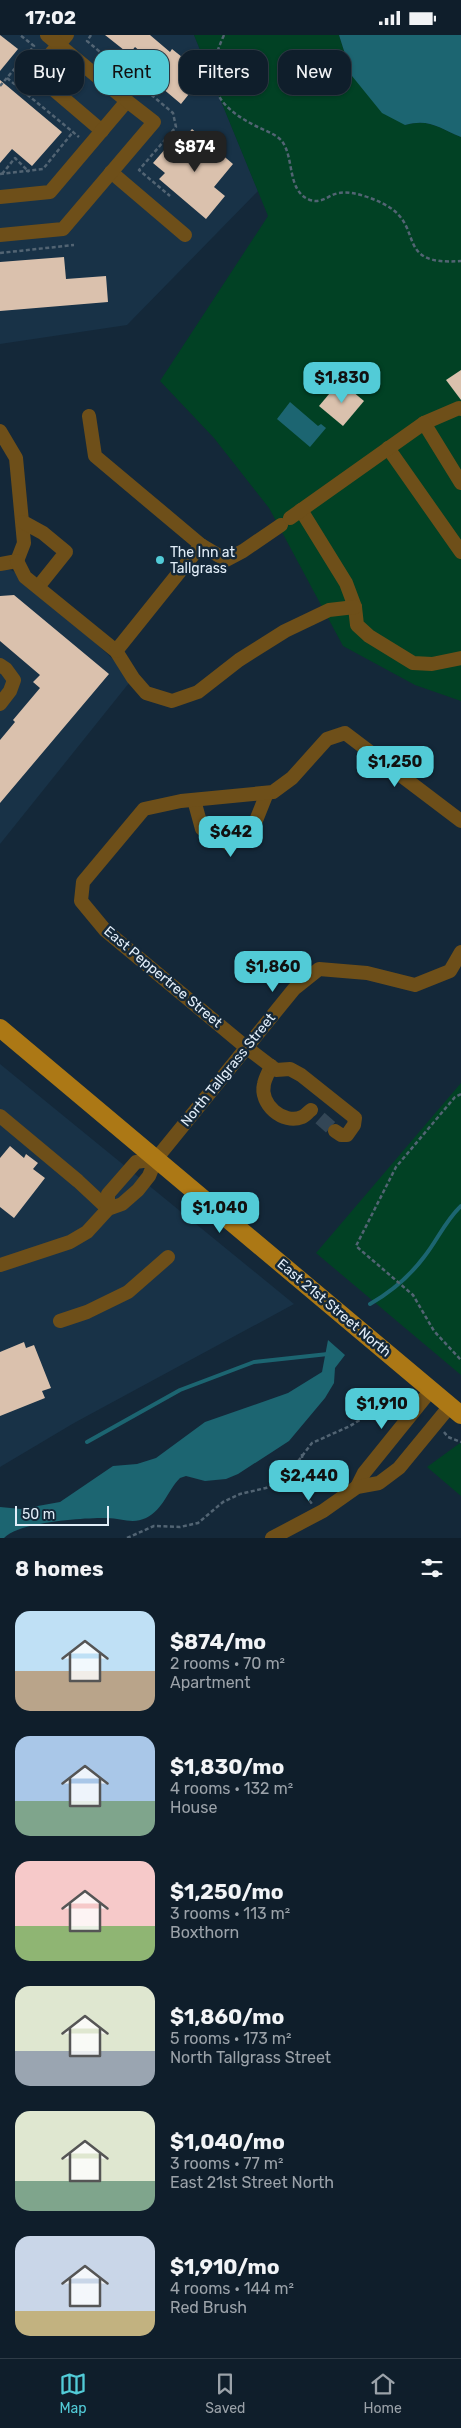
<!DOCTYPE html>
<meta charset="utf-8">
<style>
:root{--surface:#0f1e2b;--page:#1d2b37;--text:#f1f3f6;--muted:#9ba2a9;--line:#2f3c47;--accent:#52cbd7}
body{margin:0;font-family:Rubik,sans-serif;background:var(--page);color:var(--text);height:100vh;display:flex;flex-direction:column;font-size:19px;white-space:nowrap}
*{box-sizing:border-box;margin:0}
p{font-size:16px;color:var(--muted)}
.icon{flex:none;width:28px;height:28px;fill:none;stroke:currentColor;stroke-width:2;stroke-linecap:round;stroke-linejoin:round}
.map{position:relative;height:1503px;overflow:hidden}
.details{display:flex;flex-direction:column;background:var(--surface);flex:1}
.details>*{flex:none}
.banner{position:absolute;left:15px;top:15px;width:431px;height:45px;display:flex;gap:10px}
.scale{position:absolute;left:15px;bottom:12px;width:94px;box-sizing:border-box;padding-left:5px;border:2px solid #e1edf8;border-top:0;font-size:14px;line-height:18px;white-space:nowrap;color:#e1edf8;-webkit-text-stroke:4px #142839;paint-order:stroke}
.price{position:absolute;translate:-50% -42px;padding:0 11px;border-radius:10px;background:var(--accent);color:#111;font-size:16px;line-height:32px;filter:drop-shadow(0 1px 2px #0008)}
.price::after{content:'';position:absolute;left:50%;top:30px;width:15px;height:11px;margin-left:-8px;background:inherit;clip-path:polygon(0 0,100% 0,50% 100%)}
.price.active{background:#222;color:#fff}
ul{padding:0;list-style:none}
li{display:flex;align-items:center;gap:15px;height:125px;padding:0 15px}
li span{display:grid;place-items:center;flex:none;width:140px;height:100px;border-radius:15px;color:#555}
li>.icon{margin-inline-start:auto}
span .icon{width:60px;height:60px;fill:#fffc;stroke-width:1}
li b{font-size:21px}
h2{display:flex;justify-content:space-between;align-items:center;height:60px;padding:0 15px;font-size:21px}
.tag{padding:0 18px;border-radius:15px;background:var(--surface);box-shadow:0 1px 4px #0004,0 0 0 1px var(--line);font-size:18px;line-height:45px}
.tag.active{background:var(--accent);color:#111}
.status{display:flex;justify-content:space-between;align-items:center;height:35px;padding:0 25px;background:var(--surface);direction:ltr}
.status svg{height:14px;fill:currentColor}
.tab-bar{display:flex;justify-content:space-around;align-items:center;height:70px;border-top:1px solid var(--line);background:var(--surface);font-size:14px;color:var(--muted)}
.tab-bar a{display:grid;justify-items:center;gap:2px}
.tab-bar .active{color:var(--accent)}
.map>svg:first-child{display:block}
</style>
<div class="status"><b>17:02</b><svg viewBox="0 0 49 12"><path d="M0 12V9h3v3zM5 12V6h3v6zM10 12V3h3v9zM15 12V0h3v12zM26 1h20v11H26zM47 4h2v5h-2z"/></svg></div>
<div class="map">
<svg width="461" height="1503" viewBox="0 0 461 1503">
<rect width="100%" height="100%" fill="#142839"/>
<!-- built -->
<g fill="#183247">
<polygon points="0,0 194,0 258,156 127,290 0,309"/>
<polygon points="0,530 25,542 133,643 0,809"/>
<polygon points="0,1029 294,1269 74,1388 0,1432"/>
</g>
<!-- green -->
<g fill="#014124">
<path d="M194 0H339L352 41 405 90C429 83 439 93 461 102V666L415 650 343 611 269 473 214 403 160 346 268 181Z"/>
<polygon points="461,1048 461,1340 316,1218"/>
<polygon points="460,1408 461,1409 461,1461 427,1432"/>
</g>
<!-- water -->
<g fill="#1c6571">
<path d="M339 0H461V102C439 93 429 83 405 90L382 78 352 41Z"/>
<polygon points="290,367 318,391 321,389 326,393 310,412 277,384"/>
<path d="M328 1305 345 1320 335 1333 334 1348 325 1363 289 1406 238 1439 226 1444 205 1446 186 1441 180 1443C167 1456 164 1474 146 1483 131 1490 120 1482 104 1483 81 1483 19 1487 4 1503H0V1472L21 1474 60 1467 113 1431 137 1429 156 1423 205 1387 288 1358 322 1337Z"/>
</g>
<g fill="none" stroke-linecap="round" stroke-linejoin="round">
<!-- stream -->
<g stroke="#1c6571" stroke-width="4">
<path d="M370 1269C391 1257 409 1242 424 1222 437 1206 445 1186 461 1171"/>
<polyline points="87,1407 180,1355 254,1327 328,1319"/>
</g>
</g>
<!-- building -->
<g fill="#dac1ad">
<polygon points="0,0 18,14 0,36"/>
<polygon points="105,0 150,0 170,17 172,14 187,26 180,35 189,43 185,47 193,54 181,69 149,42 158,31 135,12 129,19"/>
<polygon points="0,45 62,97 32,131 12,114 0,128"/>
<polygon points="192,94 233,129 214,152 225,161 206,184 159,144 165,138 153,128 166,113 172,118"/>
<polygon points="64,222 66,244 106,241 108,267 0,276 0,227"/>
<polygon points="461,335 461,365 446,345"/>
<polygon points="340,346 364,366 343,391 319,371"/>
<polygon points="14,560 109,639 0,768 0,705 15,687 13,685 40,653 33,647 40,640 0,606 0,561"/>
<polygon points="10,1111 24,1123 26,1119 38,1128 33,1134 45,1143 14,1183 0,1172 0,1123"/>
<polygon points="24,1307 26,1313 34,1310 51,1353 42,1356 45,1363 0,1381 0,1317"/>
</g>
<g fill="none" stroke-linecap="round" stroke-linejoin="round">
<!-- minor-tunnel -->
<polyline stroke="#334656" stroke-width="14" stroke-dasharray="14 7" stroke-linecap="butt" points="320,1083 335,1096"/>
<!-- path -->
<g stroke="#526473" stroke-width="2.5" stroke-dasharray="4 2.5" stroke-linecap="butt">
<polyline points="91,0 87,6 173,78 176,92 139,135 170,161"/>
<path d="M224 0C204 44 211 68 254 90 263 95 274 98 281 105 295 121 286 156 310 165 322 169 328 160 339 158 353 155 378 165 389 172 424 194 395 231 461 226"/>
<polyline points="7,43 79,102"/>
<polyline points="0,51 34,11 20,0"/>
<polyline points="0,139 43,134 73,97"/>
<polyline points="2,139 15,123 29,137"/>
<polyline points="0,218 74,210"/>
<polyline points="461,1059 455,1062 396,1132 356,1211 413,1260 434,1296 461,1325"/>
<polyline points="444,1397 448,1402 461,1407"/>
<polyline points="302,1419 302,1455"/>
<polyline points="277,1447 302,1455 312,1469"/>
<polyline points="127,1503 154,1491 180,1492 198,1488 223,1467 240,1459 266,1453 286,1442 312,1408 350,1391 363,1383 380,1357"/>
</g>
<!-- minor -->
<g stroke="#6e4f19" stroke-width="14">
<polyline points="67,0 34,38 102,96"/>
<polyline points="111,137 185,200"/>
<polyline points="0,162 50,157 127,66 47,0"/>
<polyline points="0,200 63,194 154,87 127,66"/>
<polyline points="89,381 95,421 201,510 226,525 243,516 281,490"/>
<polyline points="424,388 459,373 461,374"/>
<polyline points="0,396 16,423 24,508 17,526 0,529"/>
<polyline points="388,413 461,517"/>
<polyline points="301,475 346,548 355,572 357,590 369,601 413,628 432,629 461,623"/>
<polyline points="290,483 424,388 461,448"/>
<polyline points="23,487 43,498 66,517 38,552"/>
<polyline points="17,526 25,542 116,616 133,643 146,658 172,666 198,657 239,625 285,596 329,575 355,572"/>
<polyline points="116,616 201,510"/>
<polyline points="0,630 6,634 14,645 10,656 0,669"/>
<polyline points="194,765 202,794 229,809 255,788 267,758"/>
<path d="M271 1031C269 1037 265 1043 264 1049 259 1069 283 1090 302 1082 305 1081 308 1077 311 1075"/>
<polyline points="0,1081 78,1146 108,1174"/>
<polyline points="335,1096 341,1100 347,1100 354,1090 355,1083 301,1040 290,1034 276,1035 247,1013 105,895 81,866 83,847 144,774 181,766 273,757 292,743 327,704 345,698 461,786"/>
<polyline points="156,1124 294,954 319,934 367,938 415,950 450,936 461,917"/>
<polyline points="0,1230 70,1207 87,1197 108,1174 122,1169 138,1155 149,1141 156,1124 136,1127 108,1159 108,1174"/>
<polyline points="60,1286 87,1277 128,1257 168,1222"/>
<polyline points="357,1452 364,1438 431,1355"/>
<polyline points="272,1503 323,1476 357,1452 379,1448 399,1433 450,1371"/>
</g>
<!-- major -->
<polyline stroke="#ac7815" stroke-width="18" points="0,993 461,1380"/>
</g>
<!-- markers -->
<circle fill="#52cbd7" stroke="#142839" stroke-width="2" cx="160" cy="525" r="5"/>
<g text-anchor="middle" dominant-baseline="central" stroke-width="5" stroke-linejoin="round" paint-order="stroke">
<!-- poi labels -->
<g font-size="14" fill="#e1edf8" stroke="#142839" text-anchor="start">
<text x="170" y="517">The Inn at<tspan x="170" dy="16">Tallgrass</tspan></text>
</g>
<!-- street labels -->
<g font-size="14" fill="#e1edf8" stroke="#142839">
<text transform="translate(163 942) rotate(40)">East Peppertree Street</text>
<text transform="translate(228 1035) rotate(-51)">North Tallgrass Street</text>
<text transform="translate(334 1273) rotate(40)">East 21st Street North</text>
</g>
</g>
</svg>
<div class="scale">50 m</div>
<b class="price active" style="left:195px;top:138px">$874</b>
<b class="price" style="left:342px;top:369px">$1,830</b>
<b class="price" style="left:395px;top:753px">$1,250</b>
<b class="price" style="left:231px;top:823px">$642</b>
<b class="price" style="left:273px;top:958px">$1,860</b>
<b class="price" style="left:220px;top:1199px">$1,040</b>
<b class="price" style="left:382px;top:1395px">$1,910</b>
<b class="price" style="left:309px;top:1467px">$2,440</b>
<div class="banner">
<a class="tag">Buy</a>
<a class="tag active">Rent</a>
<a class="tag">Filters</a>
<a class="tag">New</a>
</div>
</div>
<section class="details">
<h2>8 homes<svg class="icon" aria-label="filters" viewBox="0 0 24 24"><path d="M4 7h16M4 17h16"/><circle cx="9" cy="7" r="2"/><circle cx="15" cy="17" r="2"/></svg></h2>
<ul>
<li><span style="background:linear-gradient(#bfe0f5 60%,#b9a48a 0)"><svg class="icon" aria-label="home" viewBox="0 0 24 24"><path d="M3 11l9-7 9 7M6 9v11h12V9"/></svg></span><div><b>$874/mo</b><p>2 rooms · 70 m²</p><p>Apartment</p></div></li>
<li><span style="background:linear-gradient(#a9c7e8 65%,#7fa58c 0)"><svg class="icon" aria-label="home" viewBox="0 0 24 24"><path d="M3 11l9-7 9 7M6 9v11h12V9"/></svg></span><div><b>$1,830/mo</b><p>4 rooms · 132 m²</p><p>House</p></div></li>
<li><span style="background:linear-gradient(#f6c9c9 65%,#8fb573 0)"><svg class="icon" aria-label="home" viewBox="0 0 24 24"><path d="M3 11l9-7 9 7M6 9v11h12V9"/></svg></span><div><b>$1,250/mo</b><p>3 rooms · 113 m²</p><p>Boxthorn</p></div></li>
<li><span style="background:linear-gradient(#dfe7d0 65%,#9aa5b1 0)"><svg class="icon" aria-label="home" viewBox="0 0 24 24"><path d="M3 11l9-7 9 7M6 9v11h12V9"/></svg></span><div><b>$1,860/mo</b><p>5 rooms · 173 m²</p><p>North Tallgrass Street</p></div></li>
<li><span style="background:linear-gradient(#dfe7d0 70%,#7fa58c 0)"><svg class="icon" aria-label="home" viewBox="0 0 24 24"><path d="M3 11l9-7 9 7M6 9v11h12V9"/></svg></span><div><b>$1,040/mo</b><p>3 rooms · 77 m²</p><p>East 21st Street North</p></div></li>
<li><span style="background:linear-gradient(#c9d6e8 75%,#c2b280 0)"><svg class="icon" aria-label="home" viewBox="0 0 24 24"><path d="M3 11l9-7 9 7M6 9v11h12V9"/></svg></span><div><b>$1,910/mo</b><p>4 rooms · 144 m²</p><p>Red Brush</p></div></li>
</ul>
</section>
<nav class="tab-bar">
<a class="active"><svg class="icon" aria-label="map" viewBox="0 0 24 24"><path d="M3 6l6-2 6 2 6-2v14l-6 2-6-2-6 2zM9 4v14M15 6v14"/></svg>Map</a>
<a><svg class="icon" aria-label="saved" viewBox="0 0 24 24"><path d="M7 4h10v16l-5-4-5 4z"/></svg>Saved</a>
<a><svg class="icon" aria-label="home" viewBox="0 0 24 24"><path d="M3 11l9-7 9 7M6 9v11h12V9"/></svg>Home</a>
</nav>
